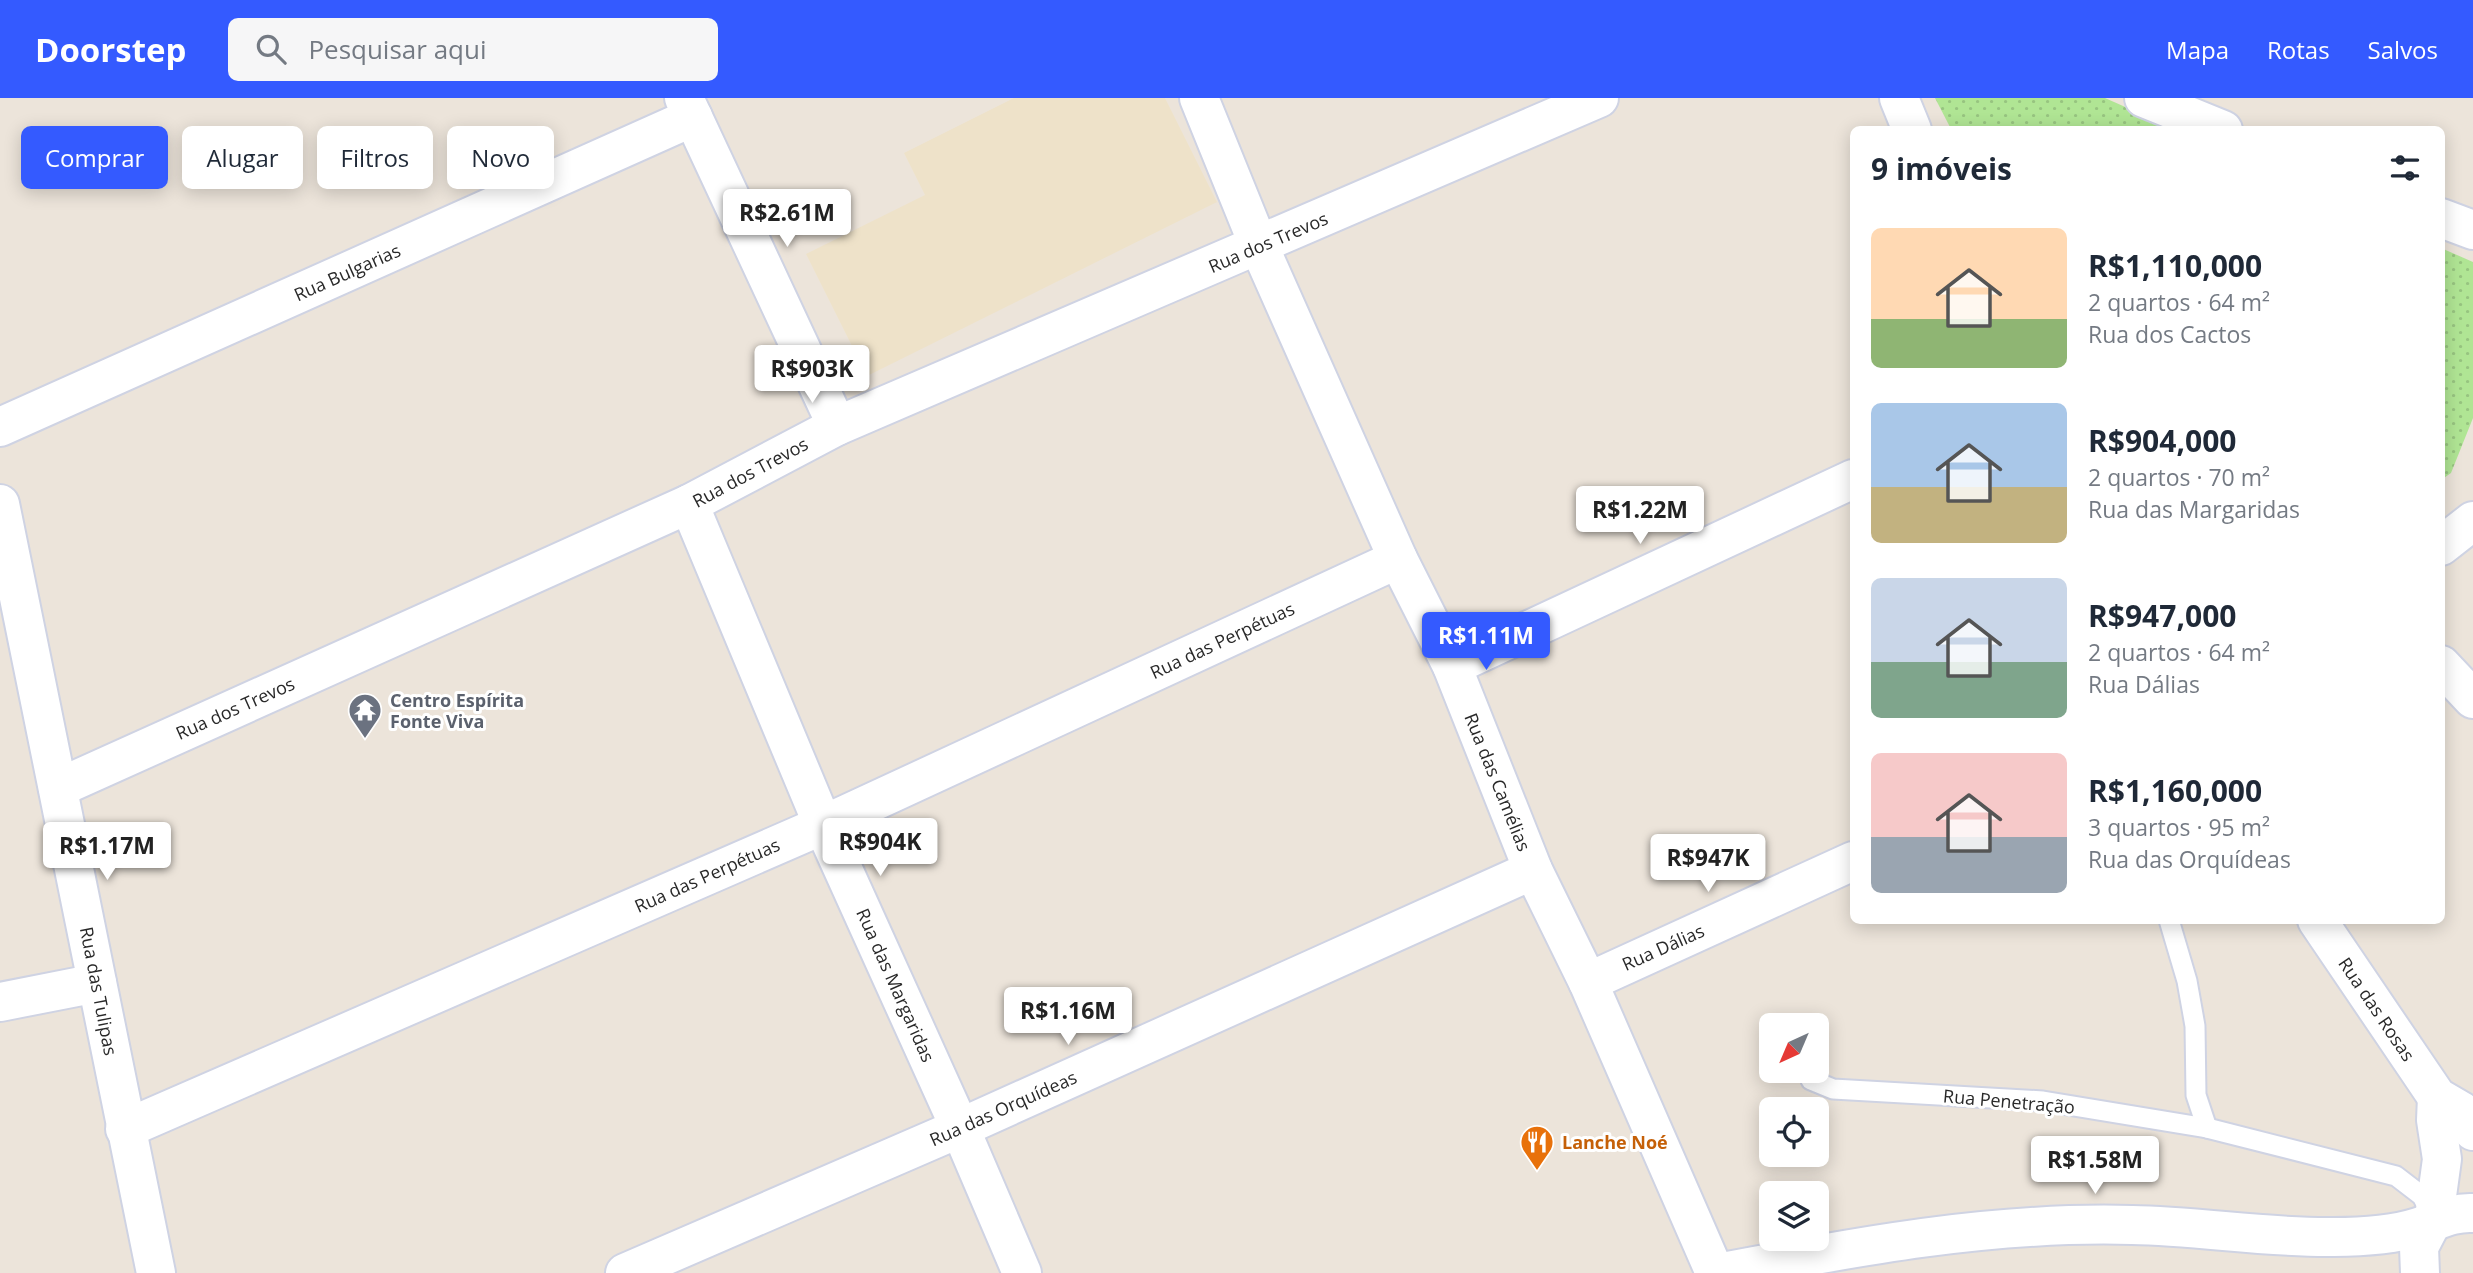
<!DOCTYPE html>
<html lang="pt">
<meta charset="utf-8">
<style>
:root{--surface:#fff;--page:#f6f6f7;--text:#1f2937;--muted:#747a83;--accent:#345aff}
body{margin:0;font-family:"Open Sans",sans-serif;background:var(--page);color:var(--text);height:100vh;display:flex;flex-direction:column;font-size:26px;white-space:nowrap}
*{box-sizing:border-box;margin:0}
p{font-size:23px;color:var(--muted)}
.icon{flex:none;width:38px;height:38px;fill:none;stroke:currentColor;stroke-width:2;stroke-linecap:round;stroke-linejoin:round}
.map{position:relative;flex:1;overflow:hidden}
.details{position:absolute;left:1850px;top:28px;width:595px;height:798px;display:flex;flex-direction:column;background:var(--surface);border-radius:10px;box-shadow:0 4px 18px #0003}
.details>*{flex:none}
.top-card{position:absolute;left:21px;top:28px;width:665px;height:63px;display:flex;gap:14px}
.needle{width:46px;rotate:224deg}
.fabs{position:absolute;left:1759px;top:915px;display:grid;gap:14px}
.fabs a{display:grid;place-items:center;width:70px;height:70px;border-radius:10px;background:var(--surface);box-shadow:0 4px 18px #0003;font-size:35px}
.price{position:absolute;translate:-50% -60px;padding:0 16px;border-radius:7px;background:#fff;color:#222;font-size:23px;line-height:46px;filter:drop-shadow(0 2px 4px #0008)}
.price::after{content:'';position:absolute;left:50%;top:42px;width:21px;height:16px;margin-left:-10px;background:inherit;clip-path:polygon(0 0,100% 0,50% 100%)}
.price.active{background:var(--accent);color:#fff}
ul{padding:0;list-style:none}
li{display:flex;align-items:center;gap:21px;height:175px;padding:0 21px}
li span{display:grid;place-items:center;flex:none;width:196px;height:140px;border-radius:10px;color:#555}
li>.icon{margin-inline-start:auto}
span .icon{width:84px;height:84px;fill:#fffc;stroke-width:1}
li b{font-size:30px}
h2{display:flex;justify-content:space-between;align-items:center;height:84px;padding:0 21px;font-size:30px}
.tag{padding:0 24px;border-radius:10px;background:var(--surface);box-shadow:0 4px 18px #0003;font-size:24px;line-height:63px}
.tag.active{background:var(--accent);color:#fff}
header{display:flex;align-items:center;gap:42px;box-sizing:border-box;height:98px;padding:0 35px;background:var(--accent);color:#fff}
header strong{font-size:33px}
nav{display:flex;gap:38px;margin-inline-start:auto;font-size:24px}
.search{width:490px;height:63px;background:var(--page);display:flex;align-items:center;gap:18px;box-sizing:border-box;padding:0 24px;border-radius:10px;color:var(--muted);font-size:26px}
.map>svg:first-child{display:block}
</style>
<header>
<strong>Doorstep</strong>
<div class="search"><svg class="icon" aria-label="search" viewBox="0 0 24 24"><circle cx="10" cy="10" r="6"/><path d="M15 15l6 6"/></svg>Pesquisar aqui</div>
<nav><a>Mapa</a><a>Rotas</a><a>Salvos</a></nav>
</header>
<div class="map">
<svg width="2473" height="1175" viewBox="0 0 2473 1175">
<defs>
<pattern id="park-dots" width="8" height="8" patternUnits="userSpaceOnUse" patternTransform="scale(1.75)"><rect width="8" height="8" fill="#b0e594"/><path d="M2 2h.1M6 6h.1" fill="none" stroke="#97c480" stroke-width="1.8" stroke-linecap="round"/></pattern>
</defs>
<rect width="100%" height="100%" fill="#ece4da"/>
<!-- education -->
<polygon fill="#eee2c9" points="1014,0 1165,0 1217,104 867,278 806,156 925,97 904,55"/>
<!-- park -->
<g fill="url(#park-dots)">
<polygon points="1935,0 2105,0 2175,31 1951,31"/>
<polygon points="2441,150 2473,164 2473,320 2451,375 2441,382"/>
</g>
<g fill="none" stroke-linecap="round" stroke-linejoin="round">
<defs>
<g id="service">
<polyline points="2169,822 2187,883 2195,928 2196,997 2207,1030"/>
<polyline points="1811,982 1833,991 2043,1003 2207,1030 2396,1078 2422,1098 2432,1117"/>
</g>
<g id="minor">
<polyline points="684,0 837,328"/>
<polyline points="1199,0 1259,148 1398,461 1452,568 1533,772 1588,884 1715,1175"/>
<polyline points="1899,0 1912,32"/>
<polyline points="2144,0 2223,32"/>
<polyline points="2441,120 2473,132"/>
<polyline points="0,329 693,19"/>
<polyline points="0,406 156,1175"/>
<polyline points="689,406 823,727 960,1030 1022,1175"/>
<polyline points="2441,448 2473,423"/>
<polyline points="2441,567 2473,601"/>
<polyline points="1452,568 1853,381"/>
<polyline points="58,690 689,406 837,328 1599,0"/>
<polyline points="2317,822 2437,999 2461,1013 2473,1033"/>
<polyline points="1588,884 1853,763"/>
<polyline points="0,904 97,885"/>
<polyline points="125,1031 823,727 1398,461"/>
<polyline points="2434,1120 2442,1061 2436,1022 2437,999"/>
<polyline points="625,1175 960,1030 1533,772"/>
</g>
<g id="tertiary">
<path d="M1717 1175C1854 1149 1992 1123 2132 1127 2199 1128 2266 1140 2333 1139 2359 1139 2393 1137 2418 1129 2438 1123 2451 1114 2473 1115"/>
<polyline points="2420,1175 2419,1149 2434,1120"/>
</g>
</defs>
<!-- service casing -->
<use href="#service" stroke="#cfd3e3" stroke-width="23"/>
<!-- minor casing -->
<use href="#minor" stroke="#cfd3e3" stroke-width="42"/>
<!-- tertiary casing -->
<use href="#tertiary" stroke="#cfd3e3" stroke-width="42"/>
<!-- service -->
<use href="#service" stroke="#fff" stroke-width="19"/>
<!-- minor -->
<use href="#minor" stroke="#fff" stroke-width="38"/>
<!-- tertiary -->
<use href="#tertiary" stroke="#fff" stroke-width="38"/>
</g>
<!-- icons -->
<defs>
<symbol id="temple-pin" viewBox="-11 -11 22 30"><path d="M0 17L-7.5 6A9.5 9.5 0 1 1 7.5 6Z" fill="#6b7280" stroke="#fff"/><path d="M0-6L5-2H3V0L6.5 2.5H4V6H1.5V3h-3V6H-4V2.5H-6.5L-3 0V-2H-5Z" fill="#fff"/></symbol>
<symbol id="restaurant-pin" viewBox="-11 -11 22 30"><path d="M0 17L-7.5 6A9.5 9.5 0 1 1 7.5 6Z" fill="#e8710a" stroke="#fff"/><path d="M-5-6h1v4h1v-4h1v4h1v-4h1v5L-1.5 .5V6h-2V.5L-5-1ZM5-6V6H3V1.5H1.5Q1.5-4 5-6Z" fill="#fff"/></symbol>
</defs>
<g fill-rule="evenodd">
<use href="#temple-pin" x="346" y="593" width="38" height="52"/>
<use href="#restaurant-pin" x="1518" y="1025" width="38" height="52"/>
</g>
<g text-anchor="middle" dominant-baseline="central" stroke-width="6" stroke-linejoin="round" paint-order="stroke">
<!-- street labels -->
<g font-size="18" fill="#292929" stroke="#fff">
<text transform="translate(1268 144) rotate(-23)">Rua dos Trevos</text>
<text transform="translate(347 174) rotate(-24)">Rua Bulgarias</text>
<text transform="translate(750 374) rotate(-28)">Rua dos Trevos</text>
<text transform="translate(1222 542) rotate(-25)">Rua das Perpétuas</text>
<text transform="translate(235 610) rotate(-24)">Rua dos Trevos</text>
<text transform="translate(1498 684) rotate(68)">Rua das Camélias</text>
<text transform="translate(707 777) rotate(-24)">Rua das Perpétuas</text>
<text transform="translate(1663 849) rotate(-24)">Rua Dálias</text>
<text transform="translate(896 887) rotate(66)">Rua das Margaridas</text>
<text transform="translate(99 893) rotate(79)">Rua das Tulipas</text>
<text transform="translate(2377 911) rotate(56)">Rua das Rosas</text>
<text transform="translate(2009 1003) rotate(5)">Rua Penetração</text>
<text transform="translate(1003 1010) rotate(-24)">Rua das Orquídeas</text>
</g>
<!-- worship labels -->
<g font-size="18" font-weight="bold" fill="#5b616d" stroke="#fff" text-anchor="start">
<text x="390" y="602">Centro Espírita<tspan x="390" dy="21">Fonte Viva</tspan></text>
</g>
<!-- food labels -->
<g font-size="18" font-weight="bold" fill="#c56008" stroke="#fff" text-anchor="start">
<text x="1562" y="1044">Lanche Noé</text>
</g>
</g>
</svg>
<div class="fabs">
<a><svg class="needle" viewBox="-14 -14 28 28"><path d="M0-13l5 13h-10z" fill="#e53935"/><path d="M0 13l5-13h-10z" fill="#747a83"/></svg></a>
<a><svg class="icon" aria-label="locate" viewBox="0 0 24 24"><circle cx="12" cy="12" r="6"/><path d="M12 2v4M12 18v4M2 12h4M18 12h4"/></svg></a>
<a><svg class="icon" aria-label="layers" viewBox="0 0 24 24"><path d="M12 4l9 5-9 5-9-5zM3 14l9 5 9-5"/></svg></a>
</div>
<b class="price" style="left:787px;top:151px">R$2.61M</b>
<b class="price" style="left:812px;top:307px">R$903K</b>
<b class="price" style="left:1640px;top:448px">R$1.22M</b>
<b class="price active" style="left:1486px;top:574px">R$1.11M</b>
<b class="price" style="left:880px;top:780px">R$904K</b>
<b class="price" style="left:107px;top:784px">R$1.17M</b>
<b class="price" style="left:1708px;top:796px">R$947K</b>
<b class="price" style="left:1068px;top:949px">R$1.16M</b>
<b class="price" style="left:2095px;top:1098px">R$1.58M</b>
<div class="top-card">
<a class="tag active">Comprar</a>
<a class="tag">Alugar</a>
<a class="tag">Filtros</a>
<a class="tag">Novo</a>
</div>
<section class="details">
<h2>9 imóveis<svg class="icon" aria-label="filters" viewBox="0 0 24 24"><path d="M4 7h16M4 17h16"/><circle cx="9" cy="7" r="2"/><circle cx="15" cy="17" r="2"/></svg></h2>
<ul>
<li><span style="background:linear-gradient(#ffd9b3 65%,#8fb573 0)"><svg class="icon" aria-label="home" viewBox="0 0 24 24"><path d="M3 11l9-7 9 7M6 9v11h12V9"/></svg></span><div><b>R$1,110,000</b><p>2 quartos · 64 m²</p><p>Rua dos Cactos</p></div></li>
<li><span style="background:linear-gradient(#a9c7e8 60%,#c2b280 0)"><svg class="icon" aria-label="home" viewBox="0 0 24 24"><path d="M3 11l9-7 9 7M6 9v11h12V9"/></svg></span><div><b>R$904,000</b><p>2 quartos · 70 m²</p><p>Rua das Margaridas</p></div></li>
<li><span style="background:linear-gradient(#c9d6e8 60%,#7fa58c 0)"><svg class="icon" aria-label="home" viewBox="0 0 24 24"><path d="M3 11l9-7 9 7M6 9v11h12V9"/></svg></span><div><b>R$947,000</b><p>2 quartos · 64 m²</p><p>Rua Dálias</p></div></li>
<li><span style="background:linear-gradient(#f6c9c9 60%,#9aa5b1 0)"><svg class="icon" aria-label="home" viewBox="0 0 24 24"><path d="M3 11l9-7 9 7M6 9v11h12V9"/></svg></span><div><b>R$1,160,000</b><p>3 quartos · 95 m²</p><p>Rua das Orquídeas</p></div></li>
</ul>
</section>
</div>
